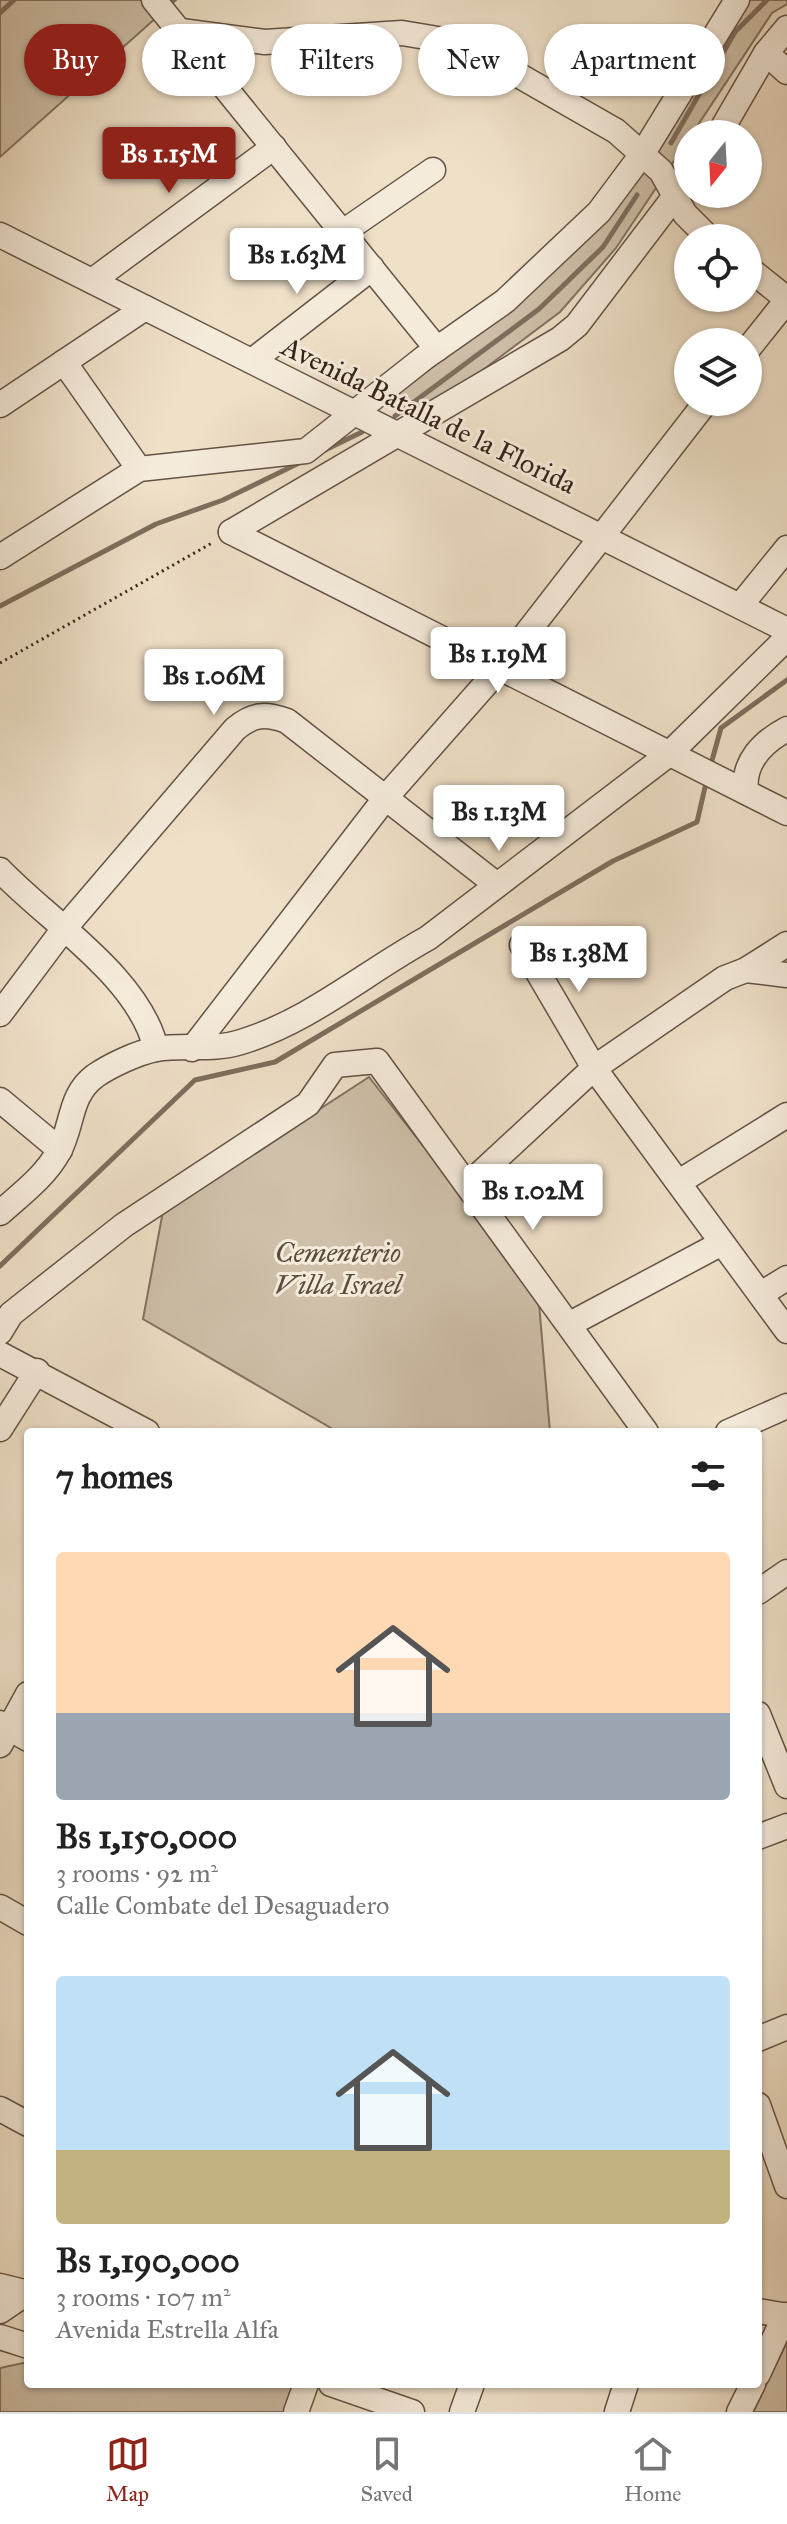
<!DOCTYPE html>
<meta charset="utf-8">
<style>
:root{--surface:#fff;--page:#f2f2f2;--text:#222;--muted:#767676;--line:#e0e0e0;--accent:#8f2418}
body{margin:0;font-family:"IM FELL Great Primer",serif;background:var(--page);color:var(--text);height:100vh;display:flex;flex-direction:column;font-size:30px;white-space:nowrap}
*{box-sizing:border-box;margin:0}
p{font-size:26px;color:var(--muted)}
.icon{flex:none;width:44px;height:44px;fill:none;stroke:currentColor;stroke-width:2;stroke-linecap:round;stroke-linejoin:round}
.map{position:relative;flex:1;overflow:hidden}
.drawer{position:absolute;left:24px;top:1428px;width:738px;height:960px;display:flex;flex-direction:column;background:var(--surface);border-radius:8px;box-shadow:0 2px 6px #0004}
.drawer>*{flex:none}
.guide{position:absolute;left:24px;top:24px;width:740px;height:72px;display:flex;gap:16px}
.needle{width:52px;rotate:198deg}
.tools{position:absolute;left:674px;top:120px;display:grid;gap:16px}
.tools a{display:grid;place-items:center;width:88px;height:88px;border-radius:50%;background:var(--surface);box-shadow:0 2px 6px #0004;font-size:40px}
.price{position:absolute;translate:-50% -68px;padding:0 18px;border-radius:8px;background:#fff;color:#222;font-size:26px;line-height:52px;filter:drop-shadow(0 2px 4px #0008)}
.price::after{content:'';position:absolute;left:50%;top:48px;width:24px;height:18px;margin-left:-12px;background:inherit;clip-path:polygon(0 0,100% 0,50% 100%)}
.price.selected{background:var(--accent);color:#fff}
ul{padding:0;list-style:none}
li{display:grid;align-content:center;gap:16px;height:424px;padding:0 32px}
li span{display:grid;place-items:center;height:248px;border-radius:8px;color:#555}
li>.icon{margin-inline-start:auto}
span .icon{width:144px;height:144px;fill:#fffc;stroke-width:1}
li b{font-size:34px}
h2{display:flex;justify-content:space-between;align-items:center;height:96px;padding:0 32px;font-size:34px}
.chip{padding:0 28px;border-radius:36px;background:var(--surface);box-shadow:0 2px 6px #0004;font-size:28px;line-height:72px}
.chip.selected{background:var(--accent);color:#fff}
.dock{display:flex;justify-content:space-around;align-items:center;height:112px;border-top:2px solid var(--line);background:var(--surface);font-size:22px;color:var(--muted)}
.dock a{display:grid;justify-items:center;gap:4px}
.dock .selected{color:var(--accent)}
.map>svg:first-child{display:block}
</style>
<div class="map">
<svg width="787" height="2412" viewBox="0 0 787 2412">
<rect width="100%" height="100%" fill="#efe0c8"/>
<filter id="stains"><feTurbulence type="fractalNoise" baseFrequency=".0025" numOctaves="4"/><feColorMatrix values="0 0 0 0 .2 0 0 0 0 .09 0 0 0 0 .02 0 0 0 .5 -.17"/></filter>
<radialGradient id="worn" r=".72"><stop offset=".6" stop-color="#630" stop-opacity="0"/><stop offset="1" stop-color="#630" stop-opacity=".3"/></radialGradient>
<!-- green -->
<g fill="#cfc0aa" stroke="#827262" stroke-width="2">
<polygon points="0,0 176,0 0,157"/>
<polygon points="727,0 787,0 787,4 772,13 692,134 688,134 688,140 616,248 560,312 411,424 395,396 526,295 591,232"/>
<polygon points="369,1077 538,1292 550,1432 338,1432 143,1319 163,1211"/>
<polygon points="787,2342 787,2412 753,2412"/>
<polygon points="28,2362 28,2384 295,2384 284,2412 0,2412 0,2368"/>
</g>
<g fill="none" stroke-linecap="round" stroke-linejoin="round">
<!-- stream -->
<g stroke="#7e6e5e" stroke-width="5">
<polyline points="0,13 14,0"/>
<polyline points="671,143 735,32 767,0"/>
<polyline points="395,416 539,309 603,247 637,195"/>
<polyline points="323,451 362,432"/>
<polyline points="0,606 156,524 223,500 299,463"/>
<polyline points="711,764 721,728 787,680"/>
<polyline points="0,1266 195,1080 275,1062 613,861 697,822 706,783"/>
</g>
<defs>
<g id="minor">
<polyline points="154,0 437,349"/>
<polyline points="181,31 265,42 402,33 462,43 616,131 661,171 685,214 709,238"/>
<polyline points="766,53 787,72"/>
<polyline points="719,134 766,53 787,28"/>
<polyline points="343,232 433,170"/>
<polyline points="0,235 787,630"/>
<polyline points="748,268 787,299"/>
<polyline points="92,281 274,147"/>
<polyline points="748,349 787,300"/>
<polyline points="252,361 372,268"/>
<polyline points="64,362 139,469"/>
<polyline points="0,405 145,308"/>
<polyline points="231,532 787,813"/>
<polyline points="231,532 560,339 577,325 688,179"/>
<polyline points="0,557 139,469 306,451 424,358 505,301 599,212 643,153 737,0"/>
<polyline points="740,606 787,548"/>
<path d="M746 792C742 762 763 742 787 729"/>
<path d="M0 870C50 922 140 978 156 1049"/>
<polyline points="522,945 594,1068 787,1331"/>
<polyline points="746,970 787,975"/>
<path d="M0 1014 63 930 235 729C253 714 265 713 287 721L497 885"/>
<polyline points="192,1049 387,796 499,669 706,402"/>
<polyline points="0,1100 60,1150"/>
<polyline points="679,1182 787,1115"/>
<polyline points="469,1184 594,1068 725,978 746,970 787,944"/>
<path d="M0 1213C21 1194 45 1177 59 1151 73 1126 69 1095 95 1076 111 1065 137 1053 156 1049 184 1044 213 1051 241 1042 310 1021 366 972 428 938L669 754 787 638"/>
<polyline points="761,1294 787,1278"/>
<polyline points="570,1324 722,1243"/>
<polyline points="0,1332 11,1314 124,1225 308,1104 335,1065 377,1061 646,1432"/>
<polyline points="0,1354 147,1432"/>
<polyline points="0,1429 37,1371"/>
<polyline points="728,1432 787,1406"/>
<polyline points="758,1592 787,1572"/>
<polyline points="758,1714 787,1786"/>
<polyline points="0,1723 28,1739"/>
<polyline points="0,1745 28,1694"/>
<polyline points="758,1837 787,1826"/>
<polyline points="0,1907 28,1923"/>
<polyline points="758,2039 787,2027"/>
<polyline points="758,2105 787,2186"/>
<polyline points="0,2109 28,2124"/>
<polyline points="0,2286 28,2293"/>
<polyline points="0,2311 28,2292"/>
<polyline points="758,2311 787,2316"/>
<polyline points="0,2337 28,2346"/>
<polyline points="758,2374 785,2315"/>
<polyline points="331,2384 412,2412"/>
<polyline points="296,2412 306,2384"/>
<polyline points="462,2412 472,2384"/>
<polyline points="617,2412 626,2384"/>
<polyline points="739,2412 753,2384"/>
</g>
</defs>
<!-- minor casing -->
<use href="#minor" stroke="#635345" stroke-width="27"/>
<!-- path -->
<polyline stroke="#342419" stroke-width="3" stroke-dasharray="2 4" stroke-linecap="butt" points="0,663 212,543"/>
<!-- minor -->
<use href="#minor" stroke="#f5ebdb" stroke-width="24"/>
</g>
<g text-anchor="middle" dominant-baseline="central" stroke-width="6" stroke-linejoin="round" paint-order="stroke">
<!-- street labels -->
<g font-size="28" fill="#342419" stroke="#f5ebdb">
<text transform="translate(429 415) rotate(26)">Avenida Batalla de la Florida</text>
</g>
<!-- park labels -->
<g font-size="28" font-style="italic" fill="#5b4b3d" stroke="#f5ebdb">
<text x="338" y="1252">Cementerio<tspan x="338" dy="32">Villa Israel</tspan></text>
</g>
</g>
<rect width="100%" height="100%" filter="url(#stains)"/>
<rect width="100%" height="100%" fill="url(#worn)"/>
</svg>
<div class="tools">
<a><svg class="needle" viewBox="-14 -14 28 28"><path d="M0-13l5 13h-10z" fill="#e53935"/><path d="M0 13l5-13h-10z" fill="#767676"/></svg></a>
<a><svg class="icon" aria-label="locate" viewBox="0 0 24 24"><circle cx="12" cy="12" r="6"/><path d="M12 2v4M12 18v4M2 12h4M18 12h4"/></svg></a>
<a><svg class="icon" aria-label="layers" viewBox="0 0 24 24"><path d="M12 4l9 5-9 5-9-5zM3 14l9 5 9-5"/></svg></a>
</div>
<b class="price selected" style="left:169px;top:195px">Bs 1.15M</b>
<b class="price" style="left:297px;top:296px">Bs 1.63M</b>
<b class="price" style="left:498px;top:695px">Bs 1.19M</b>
<b class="price" style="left:214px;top:717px">Bs 1.06M</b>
<b class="price" style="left:499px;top:853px">Bs 1.13M</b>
<b class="price" style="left:579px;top:994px">Bs 1.38M</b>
<b class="price" style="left:533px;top:1232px">Bs 1.02M</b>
<div class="guide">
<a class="chip selected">Buy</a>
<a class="chip">Rent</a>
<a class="chip">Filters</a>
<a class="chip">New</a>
<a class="chip">Apartment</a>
</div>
<section class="drawer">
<h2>7 homes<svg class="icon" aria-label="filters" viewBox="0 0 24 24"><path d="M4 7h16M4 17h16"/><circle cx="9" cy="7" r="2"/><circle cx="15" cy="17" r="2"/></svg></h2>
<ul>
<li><span style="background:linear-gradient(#ffd9b3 65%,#9aa5b1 0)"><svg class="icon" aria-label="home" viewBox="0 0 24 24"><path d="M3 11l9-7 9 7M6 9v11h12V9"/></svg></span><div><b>Bs 1,150,000</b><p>3 rooms · 92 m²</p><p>Calle Combate del Desaguadero</p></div></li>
<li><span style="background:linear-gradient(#bfe0f5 70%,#c2b280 0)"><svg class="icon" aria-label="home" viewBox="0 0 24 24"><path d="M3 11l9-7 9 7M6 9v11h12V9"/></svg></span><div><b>Bs 1,190,000</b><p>3 rooms · 107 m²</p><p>Avenida Estrella Alfa</p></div></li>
</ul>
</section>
</div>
<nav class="dock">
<a class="selected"><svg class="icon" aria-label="map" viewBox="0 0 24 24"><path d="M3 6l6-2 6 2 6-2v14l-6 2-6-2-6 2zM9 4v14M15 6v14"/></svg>Map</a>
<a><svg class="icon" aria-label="saved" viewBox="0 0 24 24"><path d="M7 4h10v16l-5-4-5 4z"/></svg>Saved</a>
<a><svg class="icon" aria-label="home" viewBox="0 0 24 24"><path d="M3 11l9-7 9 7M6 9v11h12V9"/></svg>Home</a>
</nav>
